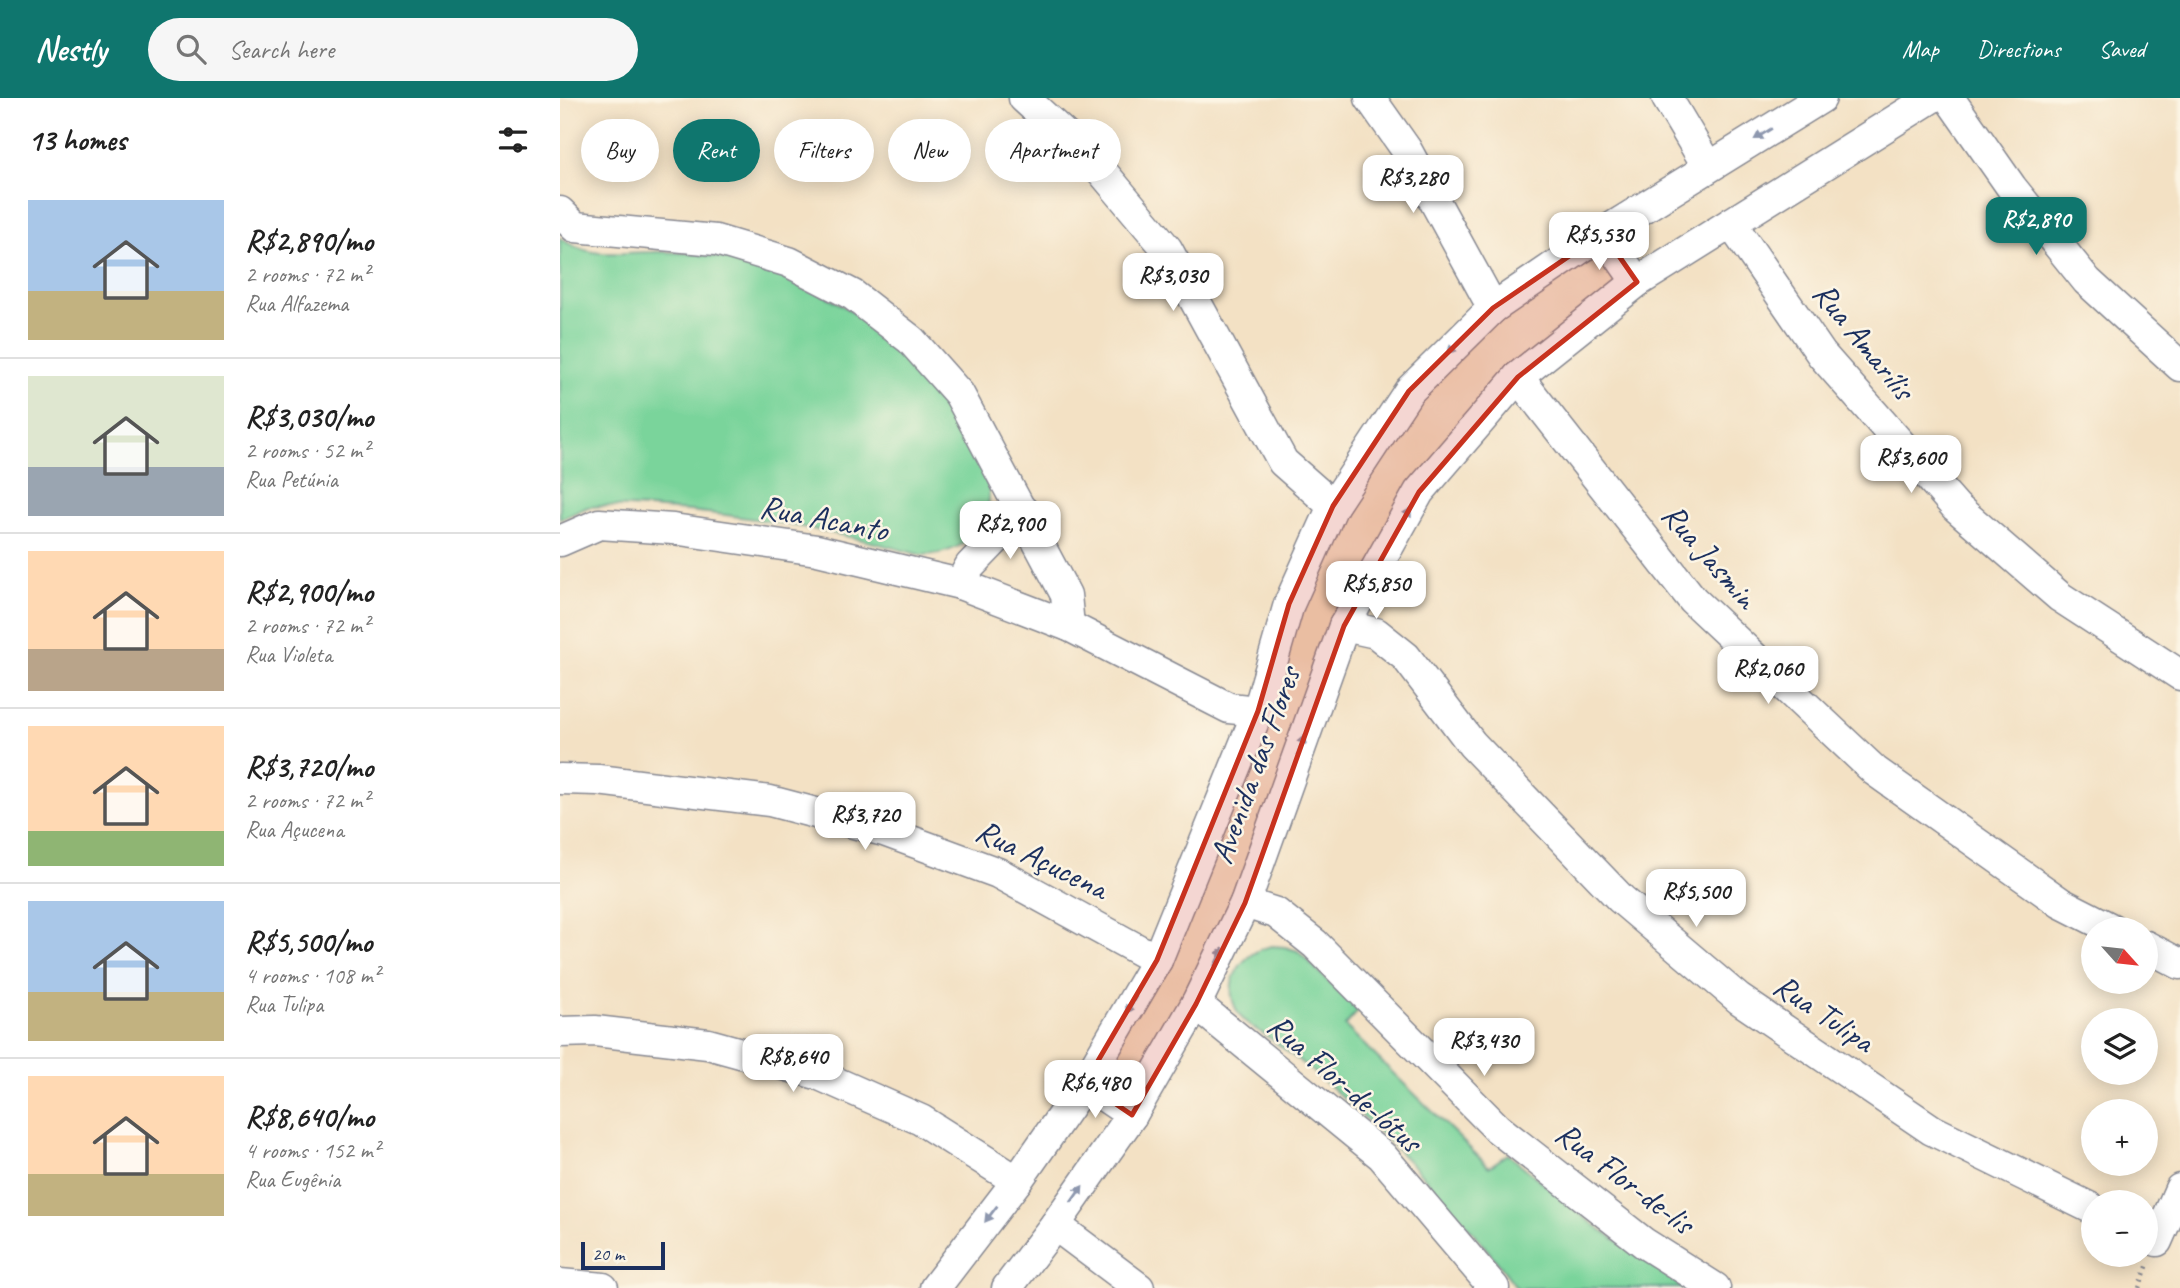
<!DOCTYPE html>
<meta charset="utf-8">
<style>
:root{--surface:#fff;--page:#f6f6f6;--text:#222;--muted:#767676;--line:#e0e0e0;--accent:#0f766e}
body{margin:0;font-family:Caveat,sans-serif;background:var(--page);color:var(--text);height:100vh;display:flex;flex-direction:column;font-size:26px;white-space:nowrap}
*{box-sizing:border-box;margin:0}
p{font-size:23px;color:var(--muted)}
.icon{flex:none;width:38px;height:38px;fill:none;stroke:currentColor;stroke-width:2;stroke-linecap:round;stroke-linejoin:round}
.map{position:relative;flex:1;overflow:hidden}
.panel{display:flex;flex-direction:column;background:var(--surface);width:560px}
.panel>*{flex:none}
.banner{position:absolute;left:21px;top:21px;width:665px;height:63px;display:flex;gap:14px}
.needle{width:46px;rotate:117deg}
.tools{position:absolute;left:1521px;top:819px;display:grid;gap:14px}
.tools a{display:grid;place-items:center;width:77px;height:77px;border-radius:50%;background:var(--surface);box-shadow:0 4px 18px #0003;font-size:35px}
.scale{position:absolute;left:21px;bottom:18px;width:84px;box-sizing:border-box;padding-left:7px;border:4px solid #1b2f5e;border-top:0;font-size:19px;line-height:24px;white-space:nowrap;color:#1b2f5e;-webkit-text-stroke:5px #fcf5e5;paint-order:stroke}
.price{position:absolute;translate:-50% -60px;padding:0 16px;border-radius:14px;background:#fff;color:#222;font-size:23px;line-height:46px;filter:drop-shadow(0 2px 4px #0008)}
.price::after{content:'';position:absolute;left:50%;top:42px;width:21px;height:16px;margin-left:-10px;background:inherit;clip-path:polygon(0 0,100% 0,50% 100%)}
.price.selected{background:var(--accent);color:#fff}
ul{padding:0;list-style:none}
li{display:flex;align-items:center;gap:21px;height:175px;padding:0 28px}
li+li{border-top:2px solid var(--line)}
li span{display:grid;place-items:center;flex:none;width:196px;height:140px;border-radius:0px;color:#555}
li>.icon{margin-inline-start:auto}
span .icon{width:84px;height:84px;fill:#fffc;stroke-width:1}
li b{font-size:30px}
h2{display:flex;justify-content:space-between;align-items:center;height:84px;padding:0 28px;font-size:30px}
.chip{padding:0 24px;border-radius:32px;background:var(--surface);box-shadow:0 4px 18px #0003;font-size:24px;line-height:63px}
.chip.selected{background:var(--accent);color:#fff}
header{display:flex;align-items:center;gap:42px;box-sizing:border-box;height:98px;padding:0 35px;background:var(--accent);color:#fff}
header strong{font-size:33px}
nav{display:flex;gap:38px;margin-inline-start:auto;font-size:24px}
.search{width:490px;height:63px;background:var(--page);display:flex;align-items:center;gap:18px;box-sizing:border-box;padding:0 24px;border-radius:38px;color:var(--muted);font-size:26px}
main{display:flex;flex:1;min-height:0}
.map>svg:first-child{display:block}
</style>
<header>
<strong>Nestly</strong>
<div class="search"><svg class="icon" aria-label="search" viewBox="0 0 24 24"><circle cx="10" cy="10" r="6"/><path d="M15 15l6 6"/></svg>Search here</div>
<nav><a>Map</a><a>Directions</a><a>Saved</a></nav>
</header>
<main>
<section class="panel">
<h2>13 homes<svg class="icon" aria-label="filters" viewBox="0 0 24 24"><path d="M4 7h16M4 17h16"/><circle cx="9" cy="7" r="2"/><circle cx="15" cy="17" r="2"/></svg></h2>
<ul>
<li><span style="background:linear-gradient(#a9c7e8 65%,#c2b280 0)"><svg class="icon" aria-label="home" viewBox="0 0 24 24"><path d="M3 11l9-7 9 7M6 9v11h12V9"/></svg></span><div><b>R$2,890/mo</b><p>2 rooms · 72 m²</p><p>Rua Alfazema</p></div></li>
<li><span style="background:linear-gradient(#dfe7d0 65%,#9aa5b1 0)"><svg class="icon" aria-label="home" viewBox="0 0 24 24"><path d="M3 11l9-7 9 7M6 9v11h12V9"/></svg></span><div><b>R$3,030/mo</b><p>2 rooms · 52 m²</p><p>Rua Petúnia</p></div></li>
<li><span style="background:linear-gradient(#ffd9b3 70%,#b9a48a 0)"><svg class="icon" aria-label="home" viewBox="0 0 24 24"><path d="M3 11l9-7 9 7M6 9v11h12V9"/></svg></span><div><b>R$2,900/mo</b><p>2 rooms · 72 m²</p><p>Rua Violeta</p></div></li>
<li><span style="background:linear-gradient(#ffd9b3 75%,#8fb573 0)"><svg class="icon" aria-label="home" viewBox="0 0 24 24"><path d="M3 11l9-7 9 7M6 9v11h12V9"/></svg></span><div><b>R$3,720/mo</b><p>2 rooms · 72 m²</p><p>Rua Açucena</p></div></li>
<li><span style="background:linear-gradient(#a9c7e8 65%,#c2b280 0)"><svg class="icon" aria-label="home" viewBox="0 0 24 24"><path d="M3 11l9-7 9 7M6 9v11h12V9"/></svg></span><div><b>R$5,500/mo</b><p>4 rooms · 108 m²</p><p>Rua Tulipa</p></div></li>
<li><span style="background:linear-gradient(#ffd9b3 70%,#c2b280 0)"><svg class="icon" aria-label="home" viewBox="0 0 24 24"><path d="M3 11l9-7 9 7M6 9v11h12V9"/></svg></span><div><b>R$8,640/mo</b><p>4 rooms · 152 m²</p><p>Rua Eugênia</p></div></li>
</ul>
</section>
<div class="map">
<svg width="1620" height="1190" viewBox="0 0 1620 1190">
<rect width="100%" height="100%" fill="#fcf5e5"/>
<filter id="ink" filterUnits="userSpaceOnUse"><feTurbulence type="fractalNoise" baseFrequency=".0143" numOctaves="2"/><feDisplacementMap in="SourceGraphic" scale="14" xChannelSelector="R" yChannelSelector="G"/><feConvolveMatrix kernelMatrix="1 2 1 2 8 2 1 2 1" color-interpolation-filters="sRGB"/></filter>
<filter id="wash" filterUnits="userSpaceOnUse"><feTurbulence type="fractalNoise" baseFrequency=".00686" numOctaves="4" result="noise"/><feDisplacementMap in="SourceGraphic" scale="28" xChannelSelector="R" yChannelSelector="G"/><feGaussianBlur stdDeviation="1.57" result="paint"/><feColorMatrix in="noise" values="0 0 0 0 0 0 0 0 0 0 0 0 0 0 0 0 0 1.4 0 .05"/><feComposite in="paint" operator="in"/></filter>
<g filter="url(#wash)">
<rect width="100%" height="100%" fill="#f3e1c4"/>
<!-- green -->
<g fill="#7ad49b" stroke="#4a827c" stroke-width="2">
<path d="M0 140C31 162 57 154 92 154 103 153 113 155 124 155 233 162 344 230 399 326 414 351 436 383 427 414 417 444 390 457 361 457 253 427 155 411 44 408L28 409 0 421Z"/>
<path d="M712 848 725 849 738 853 798 913 785 928 929 1069 948 1056 1029 1123 1124 1190H957C906 1121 848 1059 785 1002 762 980 736 960 711 941 698 931 683 927 676 911 662 881 684 854 712 848Z"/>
</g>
</g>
<g filter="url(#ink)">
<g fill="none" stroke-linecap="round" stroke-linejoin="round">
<defs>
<g id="minor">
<polyline points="464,0 534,64 607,151 723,364 773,408"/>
<polyline points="810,0 846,51 933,210"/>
<polyline points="1107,0 1148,69"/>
<polyline points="1389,0 1452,90 1527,183 1620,268"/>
<polyline points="0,114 15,129 156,142 229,164 293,197 351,242 399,296 506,497 509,528"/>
<polyline points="1171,125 1262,257 1396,409 1500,499 1620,577"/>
<polyline points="1043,135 1077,184"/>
<polyline points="958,279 1133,502 1315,673 1501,805 1552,831"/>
<polyline points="0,443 39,426 113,431 257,452 400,486 509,528 669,610 698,613"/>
<polyline points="400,486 410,468 463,413"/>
<polyline points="784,528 816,535 846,559 912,646 1061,801 1179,901 1372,1032 1533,1111"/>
<polyline points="0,681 38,682 210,703 324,733 438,775 597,862"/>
<polyline points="685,805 716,815 755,846 937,1030 1084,1145 1155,1190"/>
<polyline points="1586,848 1620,866"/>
<polyline points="636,906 822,1058 934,1190"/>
<polyline points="0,934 35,933 148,946 257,976 361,1022 457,1083"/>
<polyline points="525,985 572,1017"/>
<polyline points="495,1127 579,1190"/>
<polyline points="1597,1143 1620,1091"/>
<polyline points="0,1186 43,1190"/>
<polyline points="375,1190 457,1083 525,985 597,862 698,613 729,506 773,408 849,293 933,210 1043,135 1261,0"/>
<polyline points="447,1190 495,1127 572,1017 636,906 685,805 784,528 859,394 958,279 1077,184 1371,0"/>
</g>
</defs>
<!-- minor casing -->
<use href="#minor" stroke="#878891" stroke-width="33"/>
<!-- path -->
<polyline stroke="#878891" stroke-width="4.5" stroke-dasharray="2 5" stroke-linecap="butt" points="1579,1190 1588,1166"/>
<!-- minor -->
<use href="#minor" stroke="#fff" stroke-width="30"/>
</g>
<!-- one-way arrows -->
<defs><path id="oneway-solid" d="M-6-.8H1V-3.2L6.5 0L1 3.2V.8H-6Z" transform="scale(1.75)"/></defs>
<g fill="#8d97ae">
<use href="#oneway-solid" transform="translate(1203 36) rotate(148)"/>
<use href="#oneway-solid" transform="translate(895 248) rotate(135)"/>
<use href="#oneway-solid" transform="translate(846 419) rotate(-61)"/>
<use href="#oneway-solid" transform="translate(741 647) rotate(-70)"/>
<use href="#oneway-solid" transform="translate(659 859) rotate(-64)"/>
<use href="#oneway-solid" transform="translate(571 907) rotate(120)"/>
<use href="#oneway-solid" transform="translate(517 1096) rotate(-55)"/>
<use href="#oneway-solid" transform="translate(431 1116) rotate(127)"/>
</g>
</g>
<!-- marked area -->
<path fill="#c8321e" fill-opacity="0.2" stroke="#c8321e" stroke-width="5" stroke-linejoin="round" d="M1043 135 1077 184 958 279 859 394 784 528 685 805 636 906 572 1017 525 985 597 862 698 613 729 506 773 408 849 293 933 210Z"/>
<g text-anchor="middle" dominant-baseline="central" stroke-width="5" stroke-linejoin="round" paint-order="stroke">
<!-- street labels -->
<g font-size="33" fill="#1b2f5e" stroke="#fcf5e5">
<text transform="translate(1304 243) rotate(51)">Rua Amarílis</text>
<text transform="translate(264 420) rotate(11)">Rua Acanto</text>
<text transform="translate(1150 458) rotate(49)">Rua Jasmin</text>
<text transform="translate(695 667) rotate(-70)">Avenida das Flores</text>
<text transform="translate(482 761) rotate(26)">Rua Açucena</text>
<text transform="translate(1264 915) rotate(34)">Rua Tulipa</text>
<text transform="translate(785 985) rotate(41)">Rua Flor-de-lótus</text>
<text transform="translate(1065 1080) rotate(37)">Rua Flor-de-lis</text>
</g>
</g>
</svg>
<div class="tools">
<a><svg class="needle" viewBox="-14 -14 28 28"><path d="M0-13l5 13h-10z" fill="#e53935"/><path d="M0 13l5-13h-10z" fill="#767676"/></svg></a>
<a><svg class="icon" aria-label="layers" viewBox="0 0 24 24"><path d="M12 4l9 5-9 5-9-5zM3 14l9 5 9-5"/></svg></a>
<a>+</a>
<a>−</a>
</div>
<div class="scale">20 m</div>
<b class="price" style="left:853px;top:117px">R$3,280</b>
<b class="price selected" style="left:1476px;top:159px">R$2,890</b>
<b class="price" style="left:1039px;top:174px">R$5,530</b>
<b class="price" style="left:613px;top:215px">R$3,030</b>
<b class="price" style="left:1351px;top:397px">R$3,600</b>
<b class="price" style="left:450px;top:463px">R$2,900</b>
<b class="price" style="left:816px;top:523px">R$5,850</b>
<b class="price" style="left:1208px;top:608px">R$2,060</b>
<b class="price" style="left:305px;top:754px">R$3,720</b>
<b class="price" style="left:1136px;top:831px">R$5,500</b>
<b class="price" style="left:924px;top:980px">R$3,430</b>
<b class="price" style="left:233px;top:996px">R$8,640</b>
<b class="price" style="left:535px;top:1022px">R$6,480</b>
<div class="banner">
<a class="chip">Buy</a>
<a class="chip selected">Rent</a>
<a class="chip">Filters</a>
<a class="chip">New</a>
<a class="chip">Apartment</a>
</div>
</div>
</main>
